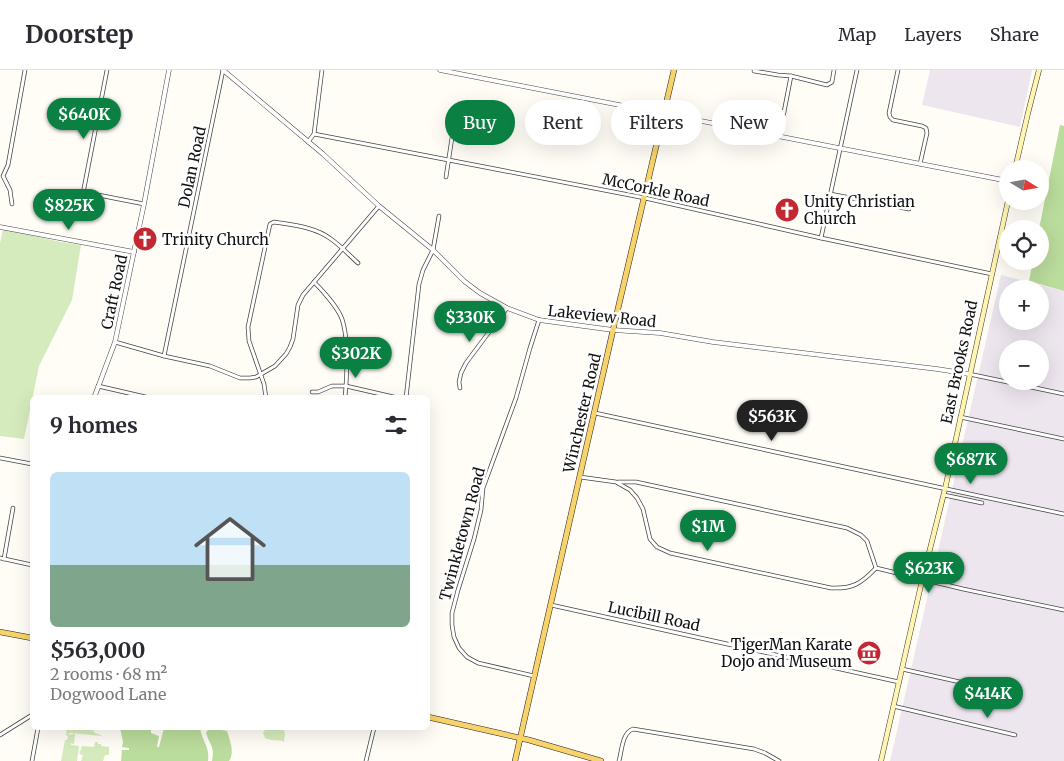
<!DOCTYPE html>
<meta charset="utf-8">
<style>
:root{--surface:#fff;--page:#f2f2f3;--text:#2b2b33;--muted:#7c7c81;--line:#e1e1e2;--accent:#0b8043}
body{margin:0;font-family:Merriweather,serif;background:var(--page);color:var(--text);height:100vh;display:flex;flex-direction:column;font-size:19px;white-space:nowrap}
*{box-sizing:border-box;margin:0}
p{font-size:16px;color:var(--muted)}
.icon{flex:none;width:28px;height:28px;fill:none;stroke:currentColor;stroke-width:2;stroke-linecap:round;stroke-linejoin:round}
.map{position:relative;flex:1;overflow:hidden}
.sheet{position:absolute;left:30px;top:325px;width:400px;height:335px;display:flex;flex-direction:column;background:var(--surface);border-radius:8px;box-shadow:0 5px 20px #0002}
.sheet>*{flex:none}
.hud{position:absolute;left:445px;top:30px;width:475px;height:45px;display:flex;gap:10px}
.needle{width:32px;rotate:101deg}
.buttons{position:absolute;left:999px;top:90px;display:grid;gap:10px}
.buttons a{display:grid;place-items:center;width:50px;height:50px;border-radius:50%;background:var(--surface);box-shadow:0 5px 20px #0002;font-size:25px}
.price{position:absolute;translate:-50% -42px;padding:0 11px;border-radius:18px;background:var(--accent);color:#fff;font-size:16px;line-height:32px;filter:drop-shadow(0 1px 2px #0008)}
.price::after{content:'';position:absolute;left:50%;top:30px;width:15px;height:11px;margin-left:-8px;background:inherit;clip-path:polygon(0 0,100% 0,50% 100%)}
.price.active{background:#222;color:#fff}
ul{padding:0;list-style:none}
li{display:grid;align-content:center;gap:10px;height:265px;padding:0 20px}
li+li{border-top:1px solid var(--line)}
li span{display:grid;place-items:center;height:155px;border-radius:8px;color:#555}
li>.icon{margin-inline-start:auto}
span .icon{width:90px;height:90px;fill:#fffc;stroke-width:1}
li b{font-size:21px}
h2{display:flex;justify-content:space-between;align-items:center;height:60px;padding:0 20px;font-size:21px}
.pill{padding:0 18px;border-radius:22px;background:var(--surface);box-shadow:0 5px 20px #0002;font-size:18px;line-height:45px}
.pill.active{background:var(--accent);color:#fff}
header{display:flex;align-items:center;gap:30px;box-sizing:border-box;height:70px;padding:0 25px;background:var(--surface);border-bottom:1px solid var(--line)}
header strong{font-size:24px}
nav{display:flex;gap:28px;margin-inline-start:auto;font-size:18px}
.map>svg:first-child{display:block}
</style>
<header>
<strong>Doorstep</strong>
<nav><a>Map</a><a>Layers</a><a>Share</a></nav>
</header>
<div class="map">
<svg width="1064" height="691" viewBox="0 0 1064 691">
<rect width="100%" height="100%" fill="#fffdf5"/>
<!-- industrial -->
<g fill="#eee6ef" fill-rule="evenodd">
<polygon points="930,0 1032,0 1020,57 922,35"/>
<path d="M1001 205 1064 221V691H890ZM1008 219H1040V251H1008ZM1008 279H1040V311H1008Z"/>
</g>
<!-- green -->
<g fill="#d5ebbd">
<polygon points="3,159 61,172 81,175 72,230 39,296 24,369 0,366 0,173"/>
<polygon points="67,658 91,658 95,663 101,665 101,666 70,663 68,665 75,664 74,674 71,673 71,675 79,676 77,691 61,691 65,670 67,670 68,666 66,665"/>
<path d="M268 658H283L285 663 284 672H283V671C276 670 271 671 265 668L263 663 265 660Z"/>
<polygon points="95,672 98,672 98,674 101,674 101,676 109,677 109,685 105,685 103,691 81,691 83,685 79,684 80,682 82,676 94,677"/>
</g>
<!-- forest -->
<g fill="#badc9c">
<polygon points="1060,55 1064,56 1064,221 1029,211 1033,191 1040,191 1039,159"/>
<path d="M120 658H151V663L159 666 157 677H159L164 658H200C202 671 210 677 208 691H121L122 680H129V678L122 677 123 672Z"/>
<path d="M209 658 227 661C230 671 235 682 229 691H212C215 676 210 676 206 663Z"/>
</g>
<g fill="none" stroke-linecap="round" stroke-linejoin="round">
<defs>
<g id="minor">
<polyline points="898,0 889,43 890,47 893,50 922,56 926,58 927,63 920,94"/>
<polyline points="754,1 778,5 791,6 827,15 832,12 834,0"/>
<polyline points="753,36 784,42"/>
<polyline points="314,64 645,128 821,168 992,204"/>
<polyline points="777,66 784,42 791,6"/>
<polyline points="308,72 314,64 322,0"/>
<polyline points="446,107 453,61"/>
<polyline points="83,122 144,134"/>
<polyline points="830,124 909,139"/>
<polyline points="12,134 10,120 3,106 8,95 25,0"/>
<polyline points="79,144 107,0"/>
<polyline points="821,168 857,0"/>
<path d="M314 212C323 221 338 238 342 249 349 270 347 306 345 328"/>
<polyline points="115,272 164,286 210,296 240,308 250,308 256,307 275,296 286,284 290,277 293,269 298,235 303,225 379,136"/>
<polyline points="164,286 223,0"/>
<polyline points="969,304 1064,324"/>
<polyline points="98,316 150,328"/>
<polyline points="460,318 459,312 461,303 466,293 507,238"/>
<polyline points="312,322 318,322 332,316 346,316 398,328"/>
<path d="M266 328 264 314 249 271 248 257 270 154 274 152C293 155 315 157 331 169 341 176 349 185 358 193"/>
<polyline points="406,328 419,214 423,200 433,180 439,146"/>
<polyline points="595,343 979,426 1064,444"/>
<polyline points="960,347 1064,369"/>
<polyline points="0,388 32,394"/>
<path d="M580 407 616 412 630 420 637 428 643 439 650 469 657 477 670 483 831 518C852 519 861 514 876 498"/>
<polyline points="618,412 636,412 847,458 861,465 867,471 876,498"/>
<polyline points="944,425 982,433"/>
<polyline points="0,488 32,495"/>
<polyline points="4,489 13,438"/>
<polyline points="876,498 963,519 1064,540"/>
<polyline points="551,535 899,612"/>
<polyline points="902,599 1018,625"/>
<polyline points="534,606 478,593 467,587 459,578 454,567 452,555 452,543 458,520 474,469 481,440 483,418 516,328 530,278 539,250"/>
<polyline points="893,636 1015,665"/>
<polyline points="0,665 32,645"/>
<polyline points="32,691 38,658"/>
<polyline points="366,691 374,658"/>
<path d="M619 691C622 680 622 663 633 659L754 679 765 683 779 691"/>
</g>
<g id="tertiary">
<polyline points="223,0 323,84 379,136 433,180 464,211 480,223 507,238 539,250 613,260 660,263 713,272 937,299 969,304"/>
<polyline points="440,0 1008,111"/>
<polyline points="0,157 134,182"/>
<polyline points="94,328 115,272 144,134 169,0"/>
</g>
<g id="secondary">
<polyline points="1015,99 1028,43 1039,0"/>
<polyline points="881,691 921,515 945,419 1008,131"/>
</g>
<g id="primary">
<polyline points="0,562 32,568"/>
<polyline points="428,647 529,670 601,691"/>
<polyline points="515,691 613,260 674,0"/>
</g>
</defs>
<!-- minor casing -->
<use href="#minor" stroke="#444" stroke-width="4.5"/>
<!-- tertiary casing -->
<use href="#tertiary" stroke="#444" stroke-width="5"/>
<!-- secondary casing -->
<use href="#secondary" stroke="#333" stroke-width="5.5"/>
<!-- primary casing -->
<use href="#primary" stroke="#222" stroke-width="6"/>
<!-- minor -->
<use href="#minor" stroke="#fff" stroke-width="3"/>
<!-- tertiary -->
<use href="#tertiary" stroke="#fff" stroke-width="4"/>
<!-- secondary -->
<use href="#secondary" stroke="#fff4b0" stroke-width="4.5"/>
<!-- primary -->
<use href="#primary" stroke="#f8d36b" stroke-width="5"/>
</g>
<!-- icons -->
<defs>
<symbol id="church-disc" viewBox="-11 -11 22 22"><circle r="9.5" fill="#c32731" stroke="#fff"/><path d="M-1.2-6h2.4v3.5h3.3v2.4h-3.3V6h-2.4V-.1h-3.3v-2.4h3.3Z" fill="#fff"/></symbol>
<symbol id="museum-disc" viewBox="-11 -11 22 22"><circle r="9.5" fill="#c32731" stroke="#fff"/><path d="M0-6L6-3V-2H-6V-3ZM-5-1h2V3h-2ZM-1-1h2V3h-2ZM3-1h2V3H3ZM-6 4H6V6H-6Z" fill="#fff"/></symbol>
</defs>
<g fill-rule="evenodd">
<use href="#church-disc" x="773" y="126" width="28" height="28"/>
<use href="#church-disc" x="131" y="155" width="28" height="28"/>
<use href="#museum-disc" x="855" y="569" width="28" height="28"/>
</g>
<g text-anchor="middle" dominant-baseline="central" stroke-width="5" stroke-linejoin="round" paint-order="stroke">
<!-- street labels -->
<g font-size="15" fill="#111" stroke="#fff">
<text transform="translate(192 97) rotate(-78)">Dolan Road</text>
<text transform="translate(656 120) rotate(12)">McCorkle Road</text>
<text transform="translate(114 222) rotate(-78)">Craft Road</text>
<text transform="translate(602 246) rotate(6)">Lakeview Road</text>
<text transform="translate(959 292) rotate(-78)">East Brooks Road</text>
<text transform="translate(582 343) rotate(-77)">Winchester Road</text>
<text transform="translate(462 464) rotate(-75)">Twinkletown Road</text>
<text transform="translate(654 546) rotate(12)">Lucibill Road</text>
</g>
<!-- poi labels -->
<g font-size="15" fill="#111" stroke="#fff" text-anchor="start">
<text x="804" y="131">Unity Christian<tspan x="804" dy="17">Church</tspan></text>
<text x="162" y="169">Trinity Church</text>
<text x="852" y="574" text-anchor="end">TigerMan Karate<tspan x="852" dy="17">Dojo and Museum</tspan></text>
</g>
</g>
</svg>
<div class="buttons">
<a><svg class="needle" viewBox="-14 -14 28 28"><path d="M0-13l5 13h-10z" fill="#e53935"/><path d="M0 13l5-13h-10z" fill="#7c7c81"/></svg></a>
<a><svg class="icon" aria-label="locate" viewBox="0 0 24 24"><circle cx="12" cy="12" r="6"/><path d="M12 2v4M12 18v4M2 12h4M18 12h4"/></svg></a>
<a>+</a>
<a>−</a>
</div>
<b class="price" style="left:84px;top:70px">$640K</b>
<b class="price" style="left:69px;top:161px">$825K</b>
<b class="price" style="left:470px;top:273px">$330K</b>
<b class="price" style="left:356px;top:309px">$302K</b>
<b class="price active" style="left:772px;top:372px">$563K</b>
<b class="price" style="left:971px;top:415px">$687K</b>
<b class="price" style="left:708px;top:482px">$1M</b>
<b class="price" style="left:929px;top:524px">$623K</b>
<b class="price" style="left:988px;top:649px">$414K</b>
<div class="hud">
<a class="pill active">Buy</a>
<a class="pill">Rent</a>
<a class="pill">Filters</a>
<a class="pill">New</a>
</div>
<section class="sheet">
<h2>9 homes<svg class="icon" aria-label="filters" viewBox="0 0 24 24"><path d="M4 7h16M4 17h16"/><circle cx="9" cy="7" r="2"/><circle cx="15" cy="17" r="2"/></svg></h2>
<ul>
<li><span style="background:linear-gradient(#bfe0f5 60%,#7fa58c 0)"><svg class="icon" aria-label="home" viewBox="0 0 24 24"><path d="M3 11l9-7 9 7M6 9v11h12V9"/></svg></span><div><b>$563,000</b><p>2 rooms · 68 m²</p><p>Dogwood Lane</p></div></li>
</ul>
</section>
</div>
